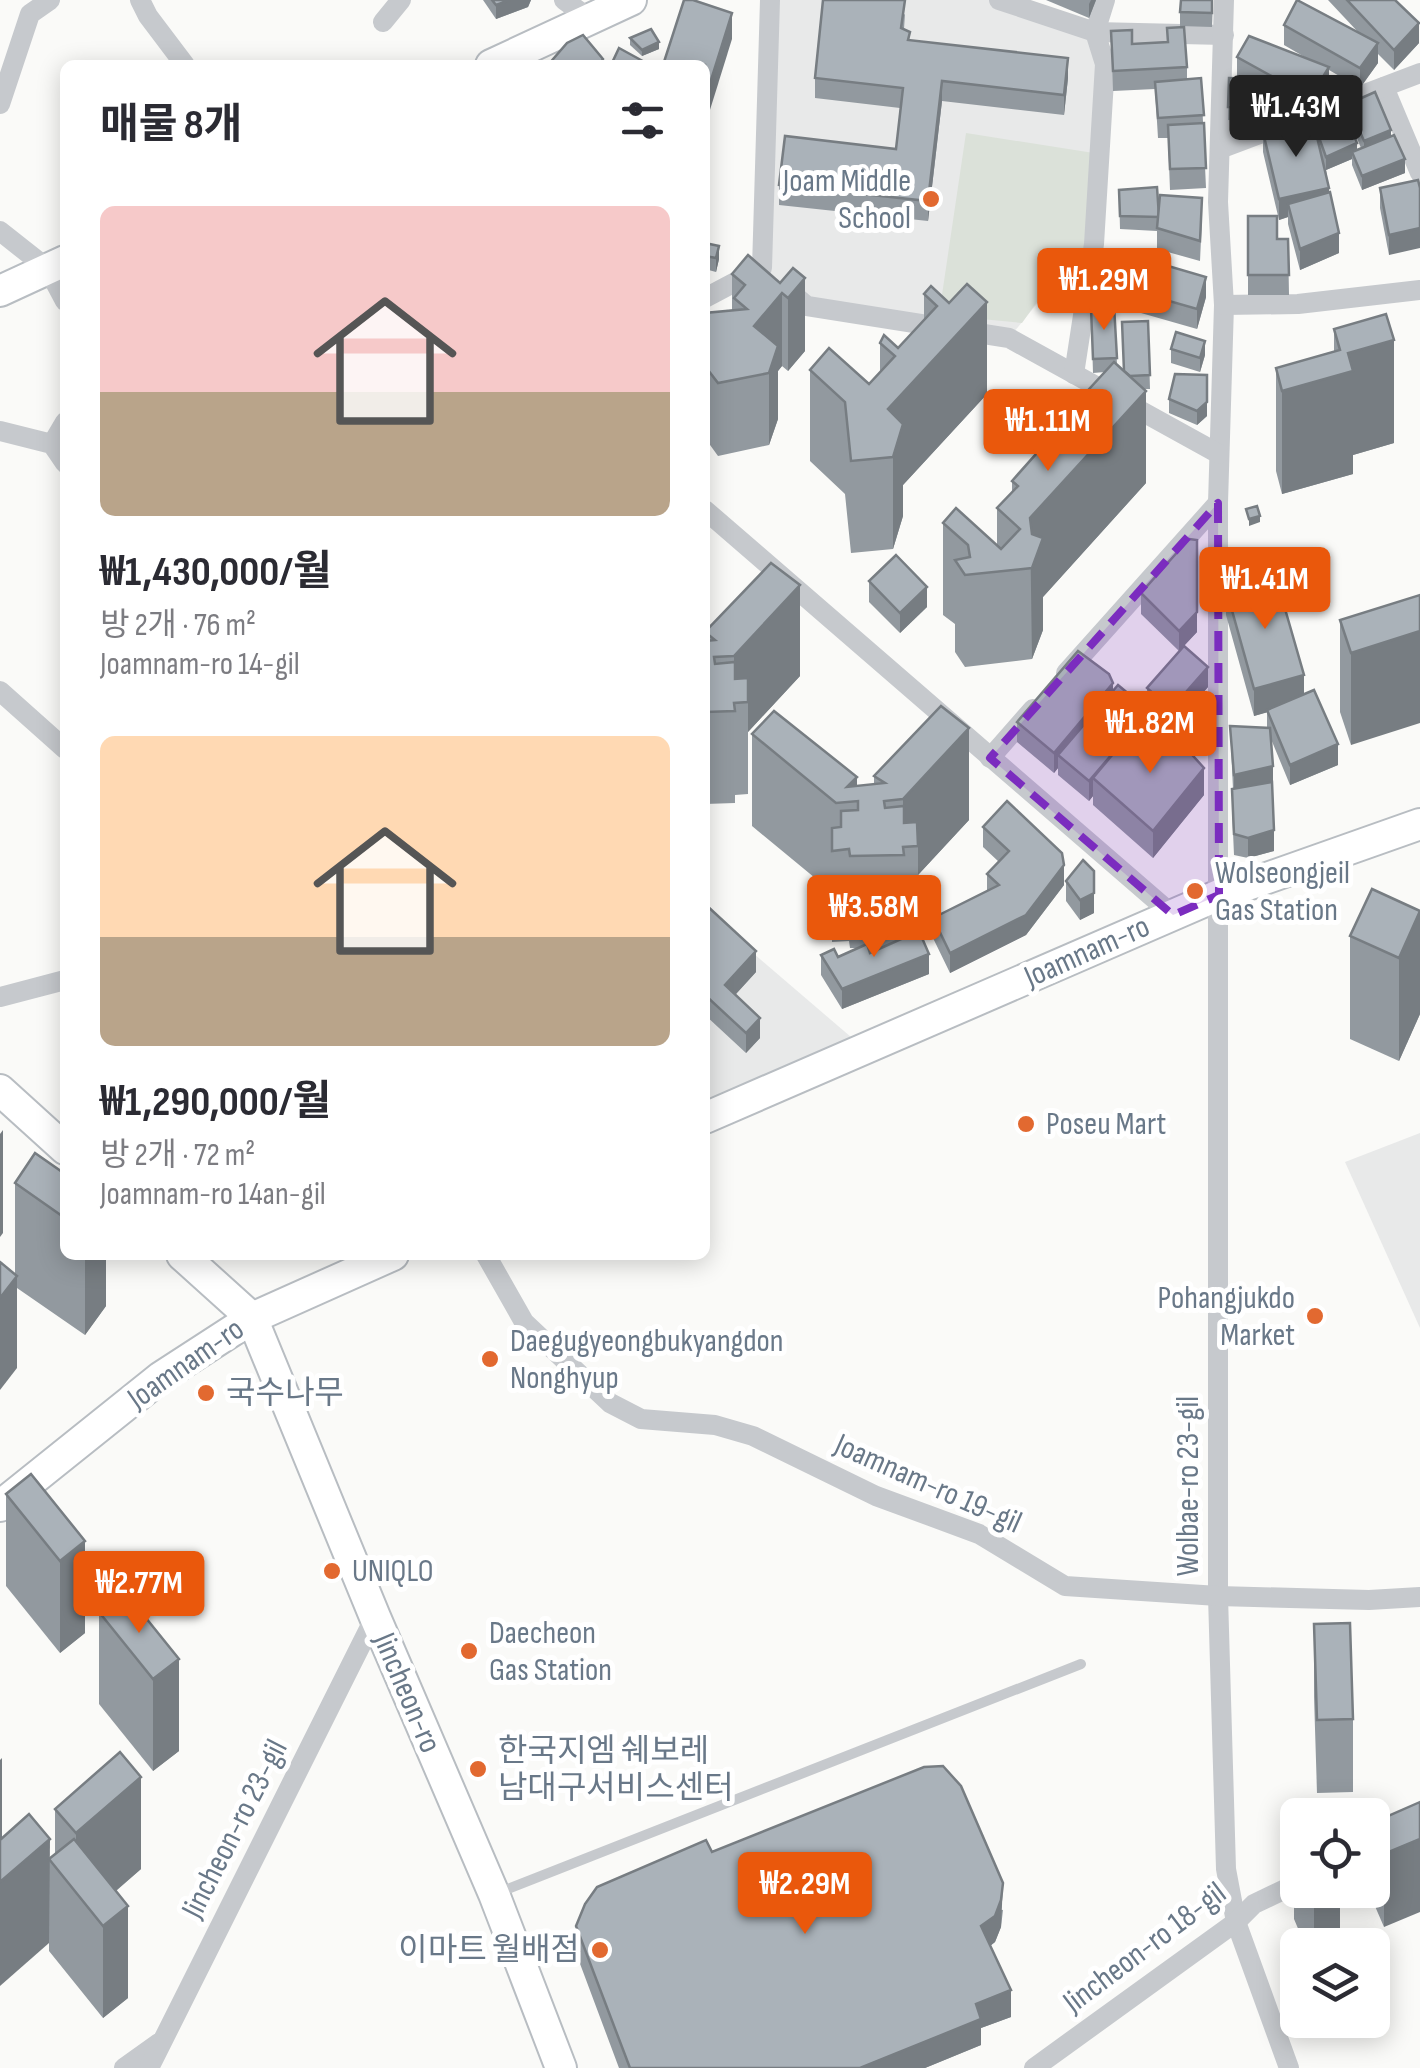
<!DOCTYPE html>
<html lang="ko">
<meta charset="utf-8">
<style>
:root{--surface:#fff;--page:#f7f7f7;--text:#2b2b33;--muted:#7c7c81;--accent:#ea580c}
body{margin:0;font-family:"Sofia Sans Condensed","Noto Sans KR",sans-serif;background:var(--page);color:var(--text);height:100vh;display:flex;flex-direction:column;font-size:38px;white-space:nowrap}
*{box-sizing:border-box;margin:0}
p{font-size:32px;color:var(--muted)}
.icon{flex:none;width:55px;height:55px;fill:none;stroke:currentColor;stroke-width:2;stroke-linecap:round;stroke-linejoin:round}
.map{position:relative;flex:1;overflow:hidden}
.side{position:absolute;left:60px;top:60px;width:650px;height:1200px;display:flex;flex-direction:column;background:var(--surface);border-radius:15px;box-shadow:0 5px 25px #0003}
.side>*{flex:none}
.controls{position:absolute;left:1280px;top:1798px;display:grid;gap:20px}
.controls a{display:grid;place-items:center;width:110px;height:110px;border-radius:15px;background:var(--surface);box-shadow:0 5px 25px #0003;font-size:50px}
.price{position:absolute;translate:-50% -85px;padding:0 22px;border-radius:10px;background:var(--accent);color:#fff;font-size:32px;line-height:65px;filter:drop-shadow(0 2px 5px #0008)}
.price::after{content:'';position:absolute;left:50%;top:60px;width:30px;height:22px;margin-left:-15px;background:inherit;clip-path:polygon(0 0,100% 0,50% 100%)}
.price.on{background:#222;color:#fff}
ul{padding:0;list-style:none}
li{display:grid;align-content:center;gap:20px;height:530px;padding:0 40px}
li span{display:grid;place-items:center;height:310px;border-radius:15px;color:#555}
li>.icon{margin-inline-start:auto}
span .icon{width:180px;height:180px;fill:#fffc;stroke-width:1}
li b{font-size:42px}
h2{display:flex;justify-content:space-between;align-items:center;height:120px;padding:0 40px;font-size:42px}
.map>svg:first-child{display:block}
</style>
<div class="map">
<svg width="1420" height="2068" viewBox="0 0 1420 2068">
<rect width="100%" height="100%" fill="#fafaf8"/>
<!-- built -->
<g fill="#e8e9e9">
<polygon points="770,0 999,0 1095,32 1105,64 1094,244 1064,263 1049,289 1009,338 807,306 762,268"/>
<polygon points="705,912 865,1049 705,1114"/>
<polygon points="1420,1133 1420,1328 1345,1162"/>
</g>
<!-- green -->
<polygon fill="#dbe1d9" points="966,133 1100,154 1094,244 1064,263 1022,323 939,315"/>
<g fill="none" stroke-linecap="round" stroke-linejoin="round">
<defs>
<g id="secondary">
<polyline points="491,65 631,0"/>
<polyline points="0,291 65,261"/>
<polyline points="0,1090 65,1149"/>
<polyline points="705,1118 1219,895 1420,824"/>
<polyline points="182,1255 252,1318 375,1617 494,1894 561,2068"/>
<polyline points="0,1506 161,1377 252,1318 393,1255"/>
</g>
</defs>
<!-- secondary casing -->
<use href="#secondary" stroke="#b8bdc2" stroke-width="34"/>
<!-- lane -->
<polyline stroke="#c6c9cd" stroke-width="10" points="495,1894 1081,1664"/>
<!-- street -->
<g stroke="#c6c9cd" stroke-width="20">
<polyline points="140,0 148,16 185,65"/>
<polyline points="564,0 590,19"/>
<polyline points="999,0 1095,32 1224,35"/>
<polyline points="1224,0 1218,202 1224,305 1218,503 1218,1596 1226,1869 1236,1922 1289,2068"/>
<polyline points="383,22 401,0"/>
<polyline points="1384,87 1420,173"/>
<polyline points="0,104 30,14 50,0"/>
<polyline points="1220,149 1420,73"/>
<polyline points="0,231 48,269 65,301"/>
<polyline points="762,268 770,0"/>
<polyline points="787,289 807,306 1009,338 1219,454"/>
<polyline points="705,298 756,271"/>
<polyline points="1224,305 1298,304 1420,290"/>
<polyline points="1074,374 1094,244 1105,64 1095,32 1105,0"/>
<polyline points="0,431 52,444 65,463"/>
<polyline points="52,444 65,422"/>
<polyline points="705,510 1173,915"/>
<polyline points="1066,673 1218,503"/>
<polyline points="0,691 65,749"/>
<polyline points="990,758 1033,709"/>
<polyline points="0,997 65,980"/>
<polyline points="486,1255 524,1322 610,1403 641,1419 715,1425 753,1436 876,1496 979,1534 1065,1586 1218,1596 1369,1600 1420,1597"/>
<polyline points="124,2068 159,2043"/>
<polyline points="149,2068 375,1617"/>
<polyline points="1034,2068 1236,1922 1254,1904 1298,1883"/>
</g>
<!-- secondary -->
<use href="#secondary" stroke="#fff" stroke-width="30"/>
</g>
<!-- wall -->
<g fill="#92999f" fill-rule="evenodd">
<polygon points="483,0 531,0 528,7 496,19"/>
<polygon points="1046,0 1096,0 1089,18"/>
<polygon points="1213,0 1212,27 1180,26 1180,12"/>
<polygon points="1328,0 1395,0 1419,43 1394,70 1378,54 1378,63 1360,88 1329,70 1329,87 1318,105 1293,114 1284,103 1284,122 1228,120 1229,78 1239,79 1237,78 1237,57 1308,59 1284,45 1284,25 1358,32"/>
<polygon points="905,14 904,29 910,40 1068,78 1064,115 942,101 928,221 779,205 779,185 896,149 900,108 815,98 815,78"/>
<polygon points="1111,31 1132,44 1187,67 1187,79 1201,78 1206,188 1170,190 1168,138 1158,138 1155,89 1113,91"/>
<polygon points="630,38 659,49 642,56 630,45"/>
<polygon points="1348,104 1391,136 1405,173 1362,190 1352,165 1352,159 1326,170 1339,253 1300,270 1288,224 1288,217 1279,220 1263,152 1263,132 1312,121 1357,150 1361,148 1348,117"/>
<polygon points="1380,188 1420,188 1389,255 1380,208"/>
<polygon points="1119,190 1158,215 1202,218 1200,261 1157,249 1157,231 1120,229"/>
<polygon points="1248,216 1277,239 1288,239 1289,295 1248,295"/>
<polygon points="705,243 719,259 716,272 705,269"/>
<polygon points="1062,265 1078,266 1076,295 1061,293"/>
<polygon points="793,268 805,351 788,371 782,366 778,371 778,419 769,445 718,456 705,438 705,313 732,311 732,274 780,283"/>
<polygon points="931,286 987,394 903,485 903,516 893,549 851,553 845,494 810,461 810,370 869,384 880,372 880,343 898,348 924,321 924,294"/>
<polygon points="1141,293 1206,297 1197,329 1141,313"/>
<polygon points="1114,305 1117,364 1124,370 1148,321 1150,389 1144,389 1146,483 1043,597 1043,630 1032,659 965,667 955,652 955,624 943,615 943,523 997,545 997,508 1012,492 1012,481 1065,422 1065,399 1079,400 1105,372 1093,373 1091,308"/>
<polygon points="1334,329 1394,443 1353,455 1353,474 1282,494 1276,471 1276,368 1334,351"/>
<polygon points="1171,349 1205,355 1200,372 1171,363"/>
<polygon points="1169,399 1207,416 1197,425 1169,413"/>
<polygon points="869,581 927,607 900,633 869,602"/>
<polygon points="1226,589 1304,694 1338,765 1290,785 1271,739 1274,851 1248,858 1234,855 1232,809 1232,789 1233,789 1230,726 1267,728 1267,712 1254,716 1226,615"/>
<polygon points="1141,593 1197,632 1184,646 1208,687 1171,729 1147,708 1147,688 1179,651 1141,614"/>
<polygon points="1420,595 1351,745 1340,712 1340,620"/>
<polygon points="705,632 800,676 748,732 748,794 735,795 735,803 705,804"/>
<polygon points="1113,691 1149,731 1137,744 1144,751 1204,795 1153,858 1093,805 1093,796 1089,801 1058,775 1058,768 1054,773 1017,742 1017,722"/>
<path d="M752 734 857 786 874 785V776L969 820 918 875V932L929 974 842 1009 821 975V955L838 957 859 948H850L849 941 832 942V892L752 826ZM876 947H883L870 953 868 948Z"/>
<polygon points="983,827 1064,885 1026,935 950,973 933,938 933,918 987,891 987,874 999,862 983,847"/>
<polygon points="1066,881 1094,913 1080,920 1066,901"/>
<polygon points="705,904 756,972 735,995 760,1038 746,1053 705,1015"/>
<polygon points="1420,911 1420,1014 1399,1061 1350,1039 1350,936"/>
<polygon points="65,1174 65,1255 106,1255 106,1306 85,1335 17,1288 17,1368 15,1274 15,1183"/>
<polygon points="6,1494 85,1541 85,1633 60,1653 6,1586"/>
<polygon points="125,1592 179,1751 153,1771 99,1704 99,1612"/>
<polygon points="1314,1624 1353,1719 1353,1792 1317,1793 1314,1696"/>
<polygon points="1420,1802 1384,1927 1371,1897 1371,1890 1372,1890 1372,1823"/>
<polygon points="55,1809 141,1869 116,1891 128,1998 103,2018 49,1951 49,1943 2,1838 50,1858 55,1855"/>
<polygon points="1298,1845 1298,1890 1340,1890 1340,1945 1305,1945 1294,1919 1294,1846"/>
<polygon points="712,1852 1003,1910 1001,1927 995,1942 990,1946 1011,2017 981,2028 981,2045 925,2068 619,2068 576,1953 576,1926"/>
</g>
<!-- shaded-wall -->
<g fill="#777d82">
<polygon points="510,0 531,0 528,7 496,19 496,5"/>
<polygon points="1091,0 1096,0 1089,18 1089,4"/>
<polygon points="732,13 732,39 705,126 705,99"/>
<polygon points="1419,23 1419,43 1394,70 1394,50"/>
<polygon points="659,42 659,49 642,56 642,50"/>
<polygon points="1378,43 1378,63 1360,88 1360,68"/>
<polygon points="1068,58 1068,78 1064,115 1064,95"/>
<polygon points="1329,67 1329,87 1318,105 1293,114 1293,94"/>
<polygon points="942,81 942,101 928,221 928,201"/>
<polygon points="1391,130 1391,143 1364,155 1364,141"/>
<polygon points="1357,143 1357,157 1352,152 1352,159 1326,170 1326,157"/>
<polygon points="1405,159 1405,173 1362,190 1362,176"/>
<polygon points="1329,188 1329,208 1288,204 1288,217 1279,220 1279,199"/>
<polygon points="1420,228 1420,248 1389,255 1389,235"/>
<polygon points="1339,233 1339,253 1300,270 1300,249"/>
<polygon points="719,246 719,259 716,272 716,258"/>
<polygon points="1206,277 1206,297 1197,329 1197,309"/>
<polygon points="805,278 805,351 788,371 788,298"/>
<polygon points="782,293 782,366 778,371 778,419 769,445 769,373 754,326"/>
<polygon points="987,302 987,394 903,485 903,516 893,549 893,457 888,409"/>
<polygon points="1394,340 1394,443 1353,455 1353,474 1282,494 1282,391 1348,353"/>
<polygon points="1205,341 1205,355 1200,372 1200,358"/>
<polygon points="1146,391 1146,483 1043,597 1043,630 1032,659 1030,518"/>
<polygon points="1207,402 1207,416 1197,425 1197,411"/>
<polygon points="1260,516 1260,522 1249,526 1249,519"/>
<polygon points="1197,540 1197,632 1179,651 1179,631"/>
<polygon points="800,585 800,676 748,732 748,702 734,703 734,656"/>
<polygon points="927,587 927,607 900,633 900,613"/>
<polygon points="1420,631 1420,723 1351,745 1351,653"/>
<polygon points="1208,667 1208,687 1171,729 1171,709"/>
<polygon points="1304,675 1304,702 1254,716 1254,689"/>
<polygon points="1113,683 1113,703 1058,755 1058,768 1054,773 1054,753"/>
<polygon points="1149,711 1149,731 1102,786 1093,778 1093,796 1089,801 1089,781"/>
<polygon points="969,728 969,820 918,875 918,846 903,847 903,799"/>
<polygon points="1338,744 1338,765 1290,785 1290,765"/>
<polygon points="1273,766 1273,786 1234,795 1234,775"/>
<polygon points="1204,768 1204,795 1153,858 1153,831"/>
<polygon points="857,777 857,801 847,787"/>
<polygon points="1274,830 1274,851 1248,858 1248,838"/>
<polygon points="1064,865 1064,885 1026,935 950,973 950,953"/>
<polygon points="1094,893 1094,913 1080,920 1080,900"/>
<polygon points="1420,911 1420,1014 1399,1061 1399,958"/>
<polygon points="756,951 756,972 725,1006 725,985"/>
<polygon points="929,954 929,974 842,1009 842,989"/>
<polygon points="760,1018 760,1038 746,1053 746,1033"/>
<polygon points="3,1130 3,1233 0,1237 0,1134"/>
<polygon points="85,1255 106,1255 106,1306 85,1335"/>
<polygon points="17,1276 17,1368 0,1390 0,1298"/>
<polygon points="85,1541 85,1633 60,1653 60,1561"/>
<polygon points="179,1659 179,1751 153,1771 153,1679"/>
<polygon points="2,1758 2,1850 0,1852 0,1760"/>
<polygon points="141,1777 141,1869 91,1912 76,1893 76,1833"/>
<polygon points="50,1839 49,1943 0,1986 0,1882"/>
<polygon points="1420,1839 1420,1912 1384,1927 1384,1854"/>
<polygon points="1003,1883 1001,1927 995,1942 981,1953 981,1926"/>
<polygon points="1327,1890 1340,1890 1340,1945 1314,1945 1314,1895"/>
<polygon points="128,1906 128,1998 103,2018 103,1926"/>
<polygon points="1011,1990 1011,2017 981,2028 981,2045 925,2068 860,2068 976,2004"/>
</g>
<!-- building -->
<g fill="#aab2b9" stroke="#777d82" stroke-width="2.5">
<polygon points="492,0 510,0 496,5"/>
<polygon points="684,0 693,0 732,13 705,99 705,65 663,65"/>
<polygon points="823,0 905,0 901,28 910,32 908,40 1068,58 1064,95 942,81 928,201 779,185 785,136 896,149 903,88 815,78"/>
<polygon points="1181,0 1212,0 1212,13 1180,12"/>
<polygon points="1297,0 1378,43 1360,68 1284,25"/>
<polygon points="1347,0 1395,0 1419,23 1394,50"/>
<polygon points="1184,27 1187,67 1113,71 1111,31 1132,30 1132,44 1168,42 1167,28"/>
<polygon points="651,29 659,42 642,50 630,38"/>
<polygon points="583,35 603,59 599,65 548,65 567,43"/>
<polygon points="1249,36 1329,67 1318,85 1293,94 1284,83 1237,57"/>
<polygon points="619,48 650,65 611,65"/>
<polygon points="1201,78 1204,115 1158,118 1155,82"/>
<polygon points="1229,78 1253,79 1284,96 1284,108 1228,107"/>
<polygon points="1375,92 1391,130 1364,141 1348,104"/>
<polygon points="1341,102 1357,143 1326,157 1312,118"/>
<polygon points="1313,120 1329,188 1279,199 1263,132"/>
<polygon points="1204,123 1206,168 1170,169 1168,125"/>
<polygon points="1394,135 1405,159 1362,176 1352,152"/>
<polygon points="1418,180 1420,188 1420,228 1389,235 1380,188"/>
<polygon points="1157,187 1159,217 1120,216 1119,190"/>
<polygon points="1330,192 1339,233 1300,249 1288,204"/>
<polygon points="1160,195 1202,198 1200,241 1157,228"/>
<polygon points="1248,216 1277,216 1277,239 1288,239 1289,275 1248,275"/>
<polygon points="705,243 719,246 716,258 705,256"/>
<polygon points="748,255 780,283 793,268 805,278 788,298 782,293 754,326 778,346 769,373 718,383 705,366 705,313 747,309 734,298 745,285 732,274"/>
<polygon points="1151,261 1206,277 1197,309 1141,293"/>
<polygon points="1062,265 1078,266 1076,288 1061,287"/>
<polygon points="967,284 987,302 888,409 903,424 893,457 851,461 845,402 810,370 829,348 869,384 895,356 880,343 884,335 898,348 937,306 924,294 931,286 949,303"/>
<polygon points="1114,305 1117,358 1093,359 1091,308"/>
<polygon points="1386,314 1394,340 1348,353 1353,371 1282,391 1276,368 1340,350 1334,329"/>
<polygon points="1148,321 1150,375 1130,376 1124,371 1122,322"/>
<polygon points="1176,332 1205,341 1200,358 1171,349"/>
<polygon points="1114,362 1146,391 1030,518 1032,534 1043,538 1032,568 965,575 955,560 970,557 968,545 943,523 956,508 1001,549 1020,529 997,508 1018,486 1012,481 1076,409 1065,399 1071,393 1079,400"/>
<polygon points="1175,374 1207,375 1207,402 1197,411 1169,399"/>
<polygon points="1257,506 1260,516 1249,519 1246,509"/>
<polygon points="1189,539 1197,540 1197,612 1179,631 1141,593"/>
<polygon points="896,555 927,587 900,613 869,581"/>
<polygon points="771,563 800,585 734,656 714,657 715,664 735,662 735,679 748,678 748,702 734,703 735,711 705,712 705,641 715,640 705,632"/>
<polygon points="1275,574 1304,675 1254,689 1226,589"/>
<polygon points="1420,595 1420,631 1351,653 1340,620"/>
<polygon points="1184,646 1208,667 1171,709 1147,688"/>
<polygon points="1078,651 1109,674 1113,683 1054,753 1017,722"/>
<polygon points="1118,685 1149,711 1089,781 1058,755"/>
<polygon points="1314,690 1338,744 1290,765 1267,710"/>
<polygon points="941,706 969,728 903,799 884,801 885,808 904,806 904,823 917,822 918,846 903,847 904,855 850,856 849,849 832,851 832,828 841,827 841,811 858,810 858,801 836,803 752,734 774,711 857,777 847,787 885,783 874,776"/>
<polygon points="1166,726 1204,768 1153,831 1093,778 1128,736 1144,751"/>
<polygon points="1230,726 1270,728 1273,766 1234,775"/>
<polygon points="1272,782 1274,830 1248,838 1234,834 1232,789"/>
<polygon points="1007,801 1062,853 1064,865 1026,915 950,953 933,918 999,885 987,874 1009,851 983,827"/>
<polygon points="1083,860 1094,871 1094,893 1080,900 1066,881"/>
<polygon points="1372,889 1420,911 1399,958 1350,936"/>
<polygon points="705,904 756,951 725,985 760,1018 746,1033 705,995"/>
<polygon points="919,931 929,954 842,989 821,955 834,949 838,957 867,944 870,953"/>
<polygon points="35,1153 65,1174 65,1218 15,1183"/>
<polygon points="0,1262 17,1276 0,1298"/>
<polygon points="31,1474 85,1541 60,1561 6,1494"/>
<polygon points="125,1592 179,1659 153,1679 99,1612"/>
<polygon points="1350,1623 1353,1719 1317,1720 1314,1624"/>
<polygon points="120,1752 141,1777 76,1833 55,1809"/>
<polygon points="943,1766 961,1786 1003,1883 1001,1900 995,1916 981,1926 1011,1990 976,2004 981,2019 860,2068 630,2068 576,1926 585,1904 597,1887 706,1840 712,1852 924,1767"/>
<polygon points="1420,1802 1420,1839 1384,1854 1372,1828 1372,1823"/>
<polygon points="29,1814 50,1839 0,1882 0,1840"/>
<polygon points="74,1839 128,1906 103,1926 49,1859"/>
<polygon points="1312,1890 1327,1890 1314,1895"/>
</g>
<!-- marked area -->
<path fill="#7b2cbf" fill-opacity="0.2" stroke="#7b2cbf" stroke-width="8" stroke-dasharray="20 12" stroke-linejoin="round" d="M1218 503 1219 895 1173 915 990 758Z"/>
<!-- markers -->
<g fill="#e26930" stroke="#fff" stroke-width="4">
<circle cx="931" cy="199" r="10"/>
<circle cx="1195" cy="891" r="10"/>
<circle cx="1026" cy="1124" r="10"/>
<circle cx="1315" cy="1316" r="10"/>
<circle cx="490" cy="1359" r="10"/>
<circle cx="206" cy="1393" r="10"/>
<circle cx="332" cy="1571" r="10"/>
<circle cx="469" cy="1651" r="10"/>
<circle cx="478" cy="1769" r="10"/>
<circle cx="600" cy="1950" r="10"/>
</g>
<g text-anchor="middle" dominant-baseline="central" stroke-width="10" stroke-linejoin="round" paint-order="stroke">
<!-- poi labels -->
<g font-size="32" fill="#697888" stroke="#fff" text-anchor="start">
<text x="911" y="181" text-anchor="end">Joam Middle<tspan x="911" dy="37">School</tspan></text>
<text x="1215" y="873">Wolseongjeil<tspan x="1215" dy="37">Gas Station</tspan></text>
<text x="1046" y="1124">Poseu Mart</text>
<text x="1295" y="1298" text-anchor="end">Pohangjukdo<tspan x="1295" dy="37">Market</tspan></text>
<text x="510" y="1341">Daegugyeongbukyangdon<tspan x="510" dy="37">Nonghyup</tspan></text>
<text x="226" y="1393">국수나무</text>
<text x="352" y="1571">UNIQLO</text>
<text x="489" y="1633">Daecheon<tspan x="489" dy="37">Gas Station</tspan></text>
<text x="498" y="1751">한국지엠 쉐보레<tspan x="498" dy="37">남대구서비스센터</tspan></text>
<text x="580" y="1950" text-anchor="end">이마트 월배점</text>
</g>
<!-- street labels -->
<g font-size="32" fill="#697888" stroke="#fff">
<text transform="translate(1087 952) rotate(-24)">Joamnam-ro</text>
<text transform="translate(186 1364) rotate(-35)">Joamnam-ro</text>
<text transform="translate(928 1484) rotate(24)">Joamnam-ro 19-gil</text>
<text transform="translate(1188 1486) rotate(-90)">Wolbae-ro 23-gil</text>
<text transform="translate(407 1693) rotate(67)">Jincheon-ro</text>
<text transform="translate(235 1829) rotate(-63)">Jincheon-ro 23-gil</text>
<text transform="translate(1145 1948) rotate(-37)">Jincheon-ro 18-gil</text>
</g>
</g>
</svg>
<div class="controls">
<a><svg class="icon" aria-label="locate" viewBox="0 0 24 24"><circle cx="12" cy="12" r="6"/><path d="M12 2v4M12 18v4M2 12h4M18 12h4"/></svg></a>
<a><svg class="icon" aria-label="layers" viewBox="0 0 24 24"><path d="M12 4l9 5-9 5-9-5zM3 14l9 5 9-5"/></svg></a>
</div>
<b class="price on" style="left:1296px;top:160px">₩1.43M</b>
<b class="price" style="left:1104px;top:333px">₩1.29M</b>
<b class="price" style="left:1048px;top:474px">₩1.11M</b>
<b class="price" style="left:1265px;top:632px">₩1.41M</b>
<b class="price" style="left:1150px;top:776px">₩1.82M</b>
<b class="price" style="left:874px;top:960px">₩3.58M</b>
<b class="price" style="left:139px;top:1636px">₩2.77M</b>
<b class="price" style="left:805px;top:1937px">₩2.29M</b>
<section class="side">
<h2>매물 8개<svg class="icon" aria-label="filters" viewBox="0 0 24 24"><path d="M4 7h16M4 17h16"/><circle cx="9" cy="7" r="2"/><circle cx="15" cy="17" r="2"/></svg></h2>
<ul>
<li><span style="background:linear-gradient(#f6c9c9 60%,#b9a48a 0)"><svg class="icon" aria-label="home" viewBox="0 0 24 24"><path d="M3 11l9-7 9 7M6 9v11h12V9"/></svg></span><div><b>₩1,430,000/월</b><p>방 2개 · 76 m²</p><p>Joamnam-ro 14-gil</p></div></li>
<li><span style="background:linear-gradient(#ffd9b3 65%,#b9a48a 0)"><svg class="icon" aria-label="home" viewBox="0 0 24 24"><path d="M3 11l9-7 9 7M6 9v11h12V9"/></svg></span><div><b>₩1,290,000/월</b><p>방 2개 · 72 m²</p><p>Joamnam-ro 14an-gil</p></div></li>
</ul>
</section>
</div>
